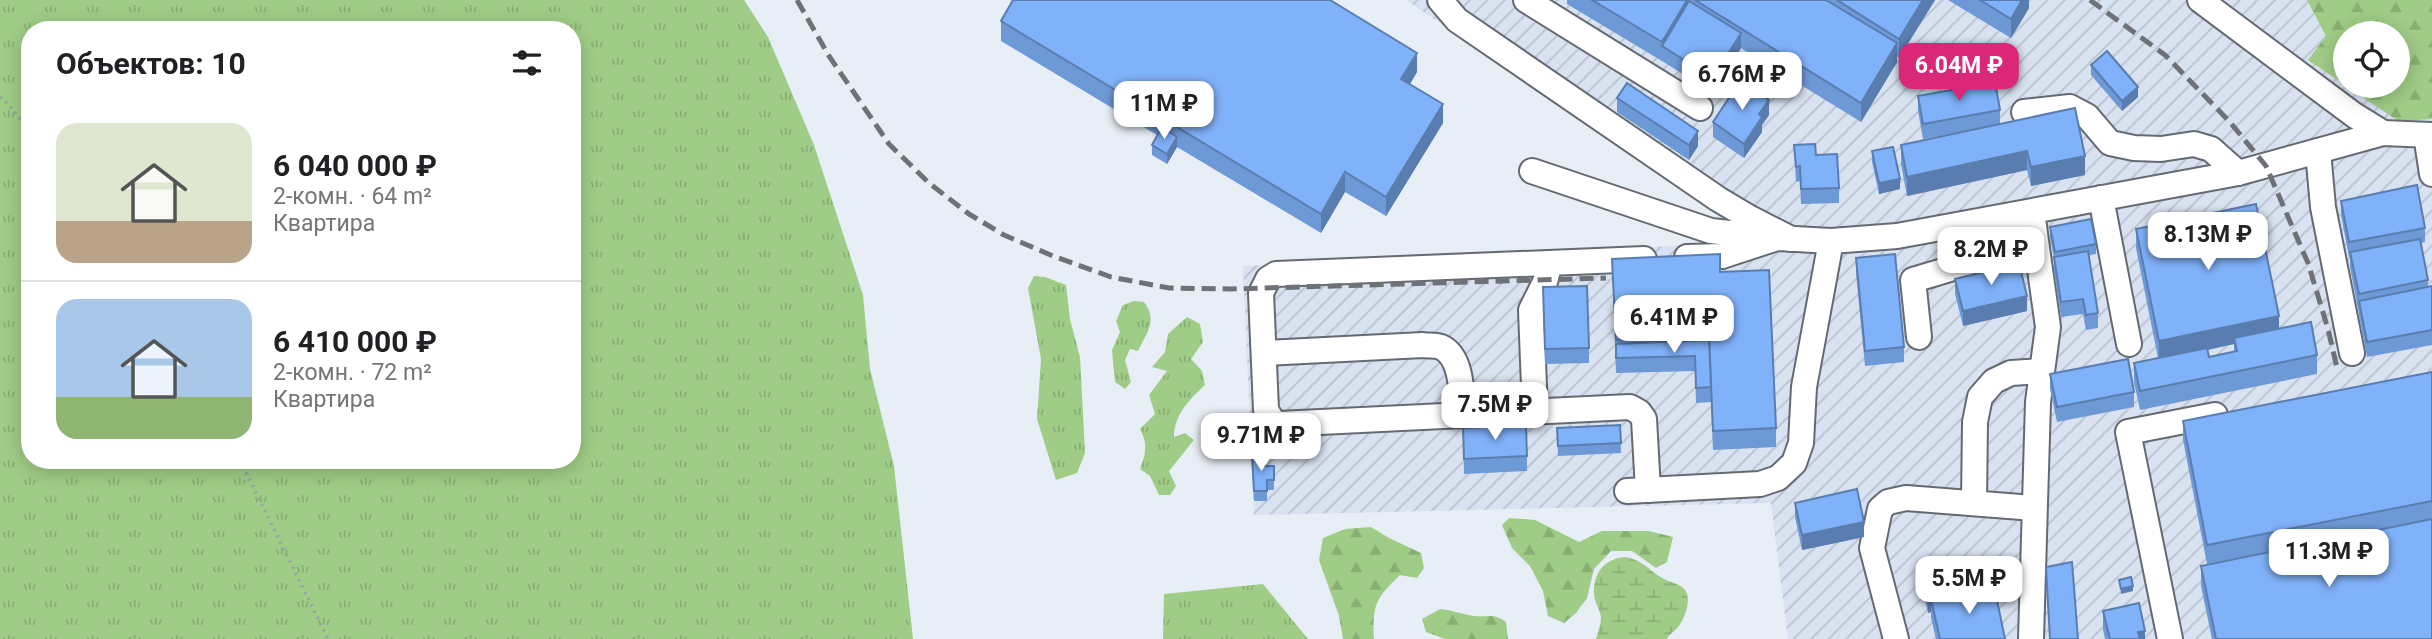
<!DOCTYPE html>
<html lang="ru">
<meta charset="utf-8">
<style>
:root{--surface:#fff;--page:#f2f2f2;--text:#202124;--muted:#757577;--line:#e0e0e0;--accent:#db2777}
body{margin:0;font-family:Roboto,sans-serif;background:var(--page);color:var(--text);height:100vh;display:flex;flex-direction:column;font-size:26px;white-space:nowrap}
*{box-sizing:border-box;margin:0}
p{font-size:23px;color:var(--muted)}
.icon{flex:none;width:38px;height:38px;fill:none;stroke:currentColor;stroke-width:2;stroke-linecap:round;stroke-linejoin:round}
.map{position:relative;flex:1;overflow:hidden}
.panel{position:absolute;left:21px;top:21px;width:560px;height:448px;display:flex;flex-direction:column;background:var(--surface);border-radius:28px;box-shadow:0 4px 18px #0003}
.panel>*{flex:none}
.fabs{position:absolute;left:2333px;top:21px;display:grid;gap:14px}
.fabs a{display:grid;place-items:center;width:77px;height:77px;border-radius:50%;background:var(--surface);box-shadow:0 4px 18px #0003;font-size:35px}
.price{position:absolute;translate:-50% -60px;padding:0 16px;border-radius:14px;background:#fff;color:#222;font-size:23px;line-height:46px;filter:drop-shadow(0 2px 4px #0008)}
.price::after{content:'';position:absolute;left:50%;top:42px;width:21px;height:16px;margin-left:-10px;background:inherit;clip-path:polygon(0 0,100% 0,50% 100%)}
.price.current{background:var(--accent);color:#fff}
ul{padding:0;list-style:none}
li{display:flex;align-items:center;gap:21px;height:175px;padding:0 35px}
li+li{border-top:2px solid var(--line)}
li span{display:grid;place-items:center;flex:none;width:196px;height:140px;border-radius:21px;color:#555}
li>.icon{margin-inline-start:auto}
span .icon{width:84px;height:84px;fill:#fffc;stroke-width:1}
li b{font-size:30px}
h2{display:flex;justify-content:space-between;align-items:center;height:84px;padding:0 35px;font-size:30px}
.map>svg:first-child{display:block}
</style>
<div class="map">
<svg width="2432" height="639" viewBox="0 0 2432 639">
<defs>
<pattern id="industrial-furrows" width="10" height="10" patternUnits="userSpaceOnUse" patternTransform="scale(1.75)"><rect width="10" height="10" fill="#d8e2f1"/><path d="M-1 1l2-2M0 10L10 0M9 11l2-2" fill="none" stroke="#b9c1ce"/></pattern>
<pattern id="grass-tufts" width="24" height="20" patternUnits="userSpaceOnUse" patternTransform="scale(1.75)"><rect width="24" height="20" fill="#9fcc86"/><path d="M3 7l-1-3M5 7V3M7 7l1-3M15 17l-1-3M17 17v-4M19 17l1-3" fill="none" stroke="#88af73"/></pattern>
<pattern id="forest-firs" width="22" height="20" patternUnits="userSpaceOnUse" patternTransform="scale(1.75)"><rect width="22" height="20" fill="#9fcc86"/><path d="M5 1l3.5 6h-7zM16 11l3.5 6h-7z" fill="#88af73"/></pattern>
<pattern id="wetland-marsh" width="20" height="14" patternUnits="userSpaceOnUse" patternTransform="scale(1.75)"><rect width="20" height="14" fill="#9fcc86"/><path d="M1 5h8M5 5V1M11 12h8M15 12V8" fill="none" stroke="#88af73"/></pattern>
</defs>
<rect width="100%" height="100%" fill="#e8eef6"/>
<!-- industrial -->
<path fill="url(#industrial-furrows)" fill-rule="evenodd" d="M1406 0H2432V639H1788L1771 503 1254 515 1243 266 1713 244 1731 220ZM2345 33H2398V86H2345Z"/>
<!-- grass -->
<g fill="url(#grass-tufts)" fill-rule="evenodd">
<path d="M0 0H744L768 37 814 145 863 295 870 369 894 466 913 639H0ZM30 30H572V460H30Z"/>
<polygon points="1034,276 1045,277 1066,285 1070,319 1080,357 1085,453 1077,473 1056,480 1037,419 1041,359 1028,288"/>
<path d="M1134 301 1144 302C1158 321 1147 332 1138 351L1130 349 1125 360 1131 382 1125 389 1115 382 1112 350 1120 332 1116 321 1123 305Z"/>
<path d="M1187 317 1200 324 1203 342 1191 359 1202 371 1205 385C1189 400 1174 415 1174 437L1185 433 1194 440 1169 471 1176 486 1170 495H1159L1150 476 1140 469C1146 454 1148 444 1140 429L1155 414 1149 395 1167 371 1152 367 1165 352 1168 334Z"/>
<polygon points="1263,584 1308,639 1163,639 1164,594"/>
</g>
<!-- forest -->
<g fill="url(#forest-firs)">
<polygon points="2307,0 2432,0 2432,119 2398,121 2346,86 2398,86 2398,33 2345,33 2345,85 2308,60 2326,36"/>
<polygon points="1509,518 1535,520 1579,542 1602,531 1649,531 1673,537 1667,562 1656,568 1632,551 1611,551 1594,569 1587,598 1576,613 1564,623 1548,616 1543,591 1530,566 1512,548 1502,525"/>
<path d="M1371 527 1389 538 1421 553 1424 568 1417 578 1400 575C1376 598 1372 605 1374 639H1343L1339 616 1319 560 1323 538 1345 529Z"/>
<path d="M1440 609C1452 610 1462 614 1474 616 1489 618 1492 612 1506 622L1508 639H1445L1426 632 1422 619Z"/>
</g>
<!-- wetland -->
<path fill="url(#wetland-marsh)" d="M1625 557C1641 559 1649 570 1662 578 1668 582 1677 583 1682 587 1694 595 1685 619 1678 627 1674 632 1670 633 1667 639H1596C1598 632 1601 624 1601 617 1600 610 1595 603 1594 595 1593 574 1603 559 1625 557Z"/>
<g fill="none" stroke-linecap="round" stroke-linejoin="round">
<defs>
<g id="minor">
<polyline points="1440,0 1457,20 1718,199 1750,218 1791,239"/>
<polyline points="1526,0 1700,108"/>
<polyline points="2200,0 2354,115 2383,133"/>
<polyline points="2024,112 2070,107 2087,116 2110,143 2134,148 2161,149 2194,144 2211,149 2238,173"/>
<polyline points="2426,135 2432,174"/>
<polyline points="2318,151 2323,207 2352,353"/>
<polyline points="1532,171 1711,231 1766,237"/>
<polyline points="2101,198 2129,344"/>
<polyline points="1687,257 1722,256 1777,238 1831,241"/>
<polyline points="1644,259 1276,274 1268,279 1261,293 1266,410 1273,422 1279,424 1630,407 1639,412 1644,419 1648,490"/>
<polyline points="1919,337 1913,280 2003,253 2032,212"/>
<path d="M1264 353 1423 345C1428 346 1436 345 1441 347 1463 357 1461 395 1464 415"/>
<polyline points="1535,412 1531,310 1545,282 1550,263"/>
<polyline points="1627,491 1760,484 1778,478 1794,463 1801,443 1804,387 1831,241 1897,236 2238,173 2383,133 2432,135"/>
<polyline points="1974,503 1975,422 1980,397 1994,381 2011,373 2042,371"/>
<polyline points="1896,639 1872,548 1880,509 1888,502 1906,498 2034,508"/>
<polyline points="2031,639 2038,402 2048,327 2032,212"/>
<polyline points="2170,639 2128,432 2215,415"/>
</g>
</defs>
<!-- minor casing -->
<use href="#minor" stroke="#656a72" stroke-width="28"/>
<!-- path -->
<g stroke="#9b9fa6" stroke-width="3.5" stroke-dasharray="2 5" stroke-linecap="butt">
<polyline points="0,97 9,105 30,132"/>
<polyline points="240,460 328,639"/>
</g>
<!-- minor -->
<use href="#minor" stroke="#fff" stroke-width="24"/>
<!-- rail -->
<g stroke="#6e7176" stroke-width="5" stroke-dasharray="14 7" stroke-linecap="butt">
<polyline points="797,0 829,56 889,144 929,183 969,214 1004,235 1053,256 1111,277 1169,288 1231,289 1606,278"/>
<polyline points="2090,0 2165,55 2229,121 2266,166 2308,263 2328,329 2337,368"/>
</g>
</g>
<!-- wall -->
<g fill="#6e99d7" fill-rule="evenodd">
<polygon points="1567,0 1935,0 1899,58 1897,56 1897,62 1861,122 1741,48 1713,93 1662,61 1567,4"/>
<polygon points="1948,0 2029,0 2029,8 2011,38"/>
<polygon points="1001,21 1417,72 1410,84 1443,123 1386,216 1345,192 1321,233 1177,147 1167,164 1152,155 1152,145 1157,135 1001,41"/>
<polygon points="2091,65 2138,97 2122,111 2091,75"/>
<polygon points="1918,96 2000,110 2000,124 2085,175 2031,186 2027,170 1907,196 1901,164 1901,145 1979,129 1923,139 1918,111"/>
<polygon points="1617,98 1698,146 1689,160 1617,112"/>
<polygon points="1769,115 1762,125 1762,132 1744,158 1713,137 1713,122"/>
<polygon points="1794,145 1816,155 1839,188 1839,203 1801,204 1800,181 1796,182"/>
<polygon points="1872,151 1900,189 1879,194 1872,162"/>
<polygon points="2341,201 2425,228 2425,242 2421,243 2428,280 2428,287 2432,286 2432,345 2367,357 2350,267 2350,257 2349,257 2341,215"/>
<polygon points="2050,227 2096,244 2096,254 2089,255 2098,313 2098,328 2086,330 2083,314 2061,317 2054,272 2054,258 2050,237"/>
<path d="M2136 229 2317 355V374L2140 410 2134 382V363L2158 358 2136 248ZM2234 344V352L2209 357 2208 350Z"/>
<polygon points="1856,258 1904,347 1904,362 1865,366 1856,273"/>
<polygon points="1612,259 1720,272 1776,428 1776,447 1713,450 1711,401 1711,402 1696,403 1695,371 1616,373"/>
<polygon points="1955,279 2027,311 1963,326 1955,294"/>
<polygon points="1543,302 1589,348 1589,363 1545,364"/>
<polygon points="2432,372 2432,639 2212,639 2201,586 2201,566 2328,540 2207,564 2183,440 2183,421"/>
<polygon points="2050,374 2134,392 2134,407 2057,422 2050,389"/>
<polygon points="1620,425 1621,453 1558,456 1557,428"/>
<polygon points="1463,428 1527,456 1527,471 1464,474"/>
<polygon points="1252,454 1262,466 1274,466 1274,490 1267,490 1267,501 1254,501"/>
<polygon points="1795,503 1864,537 1802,550 1795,517"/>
<polygon points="1922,573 1979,589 2005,639 1936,639 1931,618 1931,612 1928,613 1922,588"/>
<polygon points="2103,611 2145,639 2105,639 2103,630"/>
</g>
<!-- shaded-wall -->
<g fill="#5a7daf">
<polygon points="1687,0 1689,0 1689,16 1662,46 1662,42"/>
<polygon points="1923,0 1935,0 1899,58 1899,39"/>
<polygon points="2022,0 2029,0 2029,8 2011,38 2011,19"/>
<polygon points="1741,33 1741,48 1713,93 1713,78"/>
<polygon points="1897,43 1897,62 1861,122 1861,103"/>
<polygon points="1417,53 1417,72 1401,99 1401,79"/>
<polygon points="2138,87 2138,97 2122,111 2122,101"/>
<polygon points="1769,100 1769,115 1762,125 1762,132 1744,158 1744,144 1759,114"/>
<polygon points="1443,104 1443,123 1386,216 1386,197"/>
<polygon points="1698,131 1698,146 1689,160 1689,145"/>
<polygon points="1177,137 1177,147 1167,164 1167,154"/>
<polygon points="2027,151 2027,170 1907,196 1907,177"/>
<polygon points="2085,156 2085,175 2031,186 2031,167"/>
<polygon points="1345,172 1345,192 1321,233 1321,214"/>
<polygon points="1900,179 1900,189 1879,194 1879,183"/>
<polygon points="2027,296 2027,311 1963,326 1963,311"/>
<polygon points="2279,316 2279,335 2234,338 2234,344 2159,360 2159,341"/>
<polygon points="1864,522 1864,537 1802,550 1802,535"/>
<polygon points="2133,586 2133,591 2121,594 2121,589"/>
<polygon points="1979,587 1979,602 1931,599 1931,612 1928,613 1928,598"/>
<polygon points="2145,631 2145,639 2138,639 2138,632"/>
</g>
<!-- building -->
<g fill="#80b2fa" stroke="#5a7daf" stroke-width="2">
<polygon points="1013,0 1330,0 1417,53 1401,79 1443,104 1386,197 1345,172 1321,214 1001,21"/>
<polygon points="1592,0 1687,0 1662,42"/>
<polygon points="1695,0 1826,0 1897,43 1861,103"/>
<polygon points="1837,0 1923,0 1899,39"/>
<polygon points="1980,0 2022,0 2011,19"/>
<polygon points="1689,1 1741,33 1713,78 1662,46"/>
<polygon points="2107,51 2138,87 2122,101 2091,65"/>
<polygon points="1741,80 1769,100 1759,114 1762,117 1744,144 1713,122"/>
<polygon points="1995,82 2000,110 1923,124 1918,96"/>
<polygon points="1627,83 1698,131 1689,145 1617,98"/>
<polygon points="2075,108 2085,156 2031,167 2027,151 1907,177 1901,145"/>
<polygon points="1162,127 1177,137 1167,154 1152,145"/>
<polygon points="1815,144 1816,155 1837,154 1839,188 1801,189 1800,166 1796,167 1794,145"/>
<polygon points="1893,147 1900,179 1879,183 1872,151"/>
<polygon points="2417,185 2425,228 2349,242 2341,201"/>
<polygon points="2256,204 2279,316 2159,341 2136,229"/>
<polygon points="2091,219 2096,244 2055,252 2050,227"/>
<polygon points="2420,239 2428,280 2359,294 2350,252"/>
<polygon points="2088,251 2098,313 2086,315 2083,299 2061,302 2054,257"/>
<polygon points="1720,254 1720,272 1769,270 1776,428 1713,431 1709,335 1616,340 1612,259"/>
<polygon points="1895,254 1904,347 1865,351 1856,258"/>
<polygon points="2019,263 2027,296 1963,311 1955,279"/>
<polygon points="1587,286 1589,348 1545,349 1543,287"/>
<polygon points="2432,286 2432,330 2367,342 2359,301"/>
<polygon points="2311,322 2317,355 2140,391 2134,363 2207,348 2209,357 2237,351 2234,338"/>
<polygon points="1709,340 1711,387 1696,388 1695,356 1616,358 1616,344"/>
<polygon points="2128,359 2134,392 2057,407 2050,374"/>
<polygon points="2432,372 2432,501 2207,545 2183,421"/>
<polygon points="1526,425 1527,456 1464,459 1463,428"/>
<polygon points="1620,425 1621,443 1558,446 1557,428"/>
<polygon points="1262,453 1262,466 1274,466 1274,480 1267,480 1267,491 1254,491 1252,454"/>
<polygon points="1857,489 1864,522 1802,535 1795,503"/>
<polygon points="2432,519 2432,639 2216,639 2201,566"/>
<polygon points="1974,562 1979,587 1928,598 1922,573"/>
<polygon points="2072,562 2078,639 2050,639 2046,567"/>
<polygon points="2131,577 2133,586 2121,589 2119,580"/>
<polygon points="1994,586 2005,639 1940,639 1931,599"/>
<polygon points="2139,603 2145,631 2138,632 2140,639 2110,639 2103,611"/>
</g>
</svg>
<div class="fabs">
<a><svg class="icon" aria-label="locate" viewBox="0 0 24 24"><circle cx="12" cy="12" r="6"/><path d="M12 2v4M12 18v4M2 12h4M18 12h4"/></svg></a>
</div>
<b class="price current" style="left:1959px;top:103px">6.04M ₽</b>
<b class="price" style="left:1742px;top:112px">6.76M ₽</b>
<b class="price" style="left:1164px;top:141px">11M ₽</b>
<b class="price" style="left:2208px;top:272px">8.13M ₽</b>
<b class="price" style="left:1991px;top:287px">8.2M ₽</b>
<b class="price" style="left:1674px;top:355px">6.41M ₽</b>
<b class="price" style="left:1495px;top:442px">7.5M ₽</b>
<b class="price" style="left:1261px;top:473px">9.71M ₽</b>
<b class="price" style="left:2329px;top:589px">11.3M ₽</b>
<b class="price" style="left:1969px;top:616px">5.5M ₽</b>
<section class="panel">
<h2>Объектов: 10<svg class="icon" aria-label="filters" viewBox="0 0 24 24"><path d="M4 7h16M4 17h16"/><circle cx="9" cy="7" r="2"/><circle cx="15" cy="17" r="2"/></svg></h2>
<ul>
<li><span style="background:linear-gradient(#dfe7d0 70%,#b9a48a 0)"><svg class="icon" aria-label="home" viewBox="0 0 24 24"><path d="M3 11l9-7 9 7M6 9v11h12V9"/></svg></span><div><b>6 040 000 ₽</b><p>2-комн. · 64 m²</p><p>Квартира</p></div></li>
<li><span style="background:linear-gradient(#a9c7e8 70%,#8fb573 0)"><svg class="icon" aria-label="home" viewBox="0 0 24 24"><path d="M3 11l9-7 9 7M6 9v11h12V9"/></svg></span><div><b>6 410 000 ₽</b><p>2-комн. · 72 m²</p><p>Квартира</p></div></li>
</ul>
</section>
</div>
